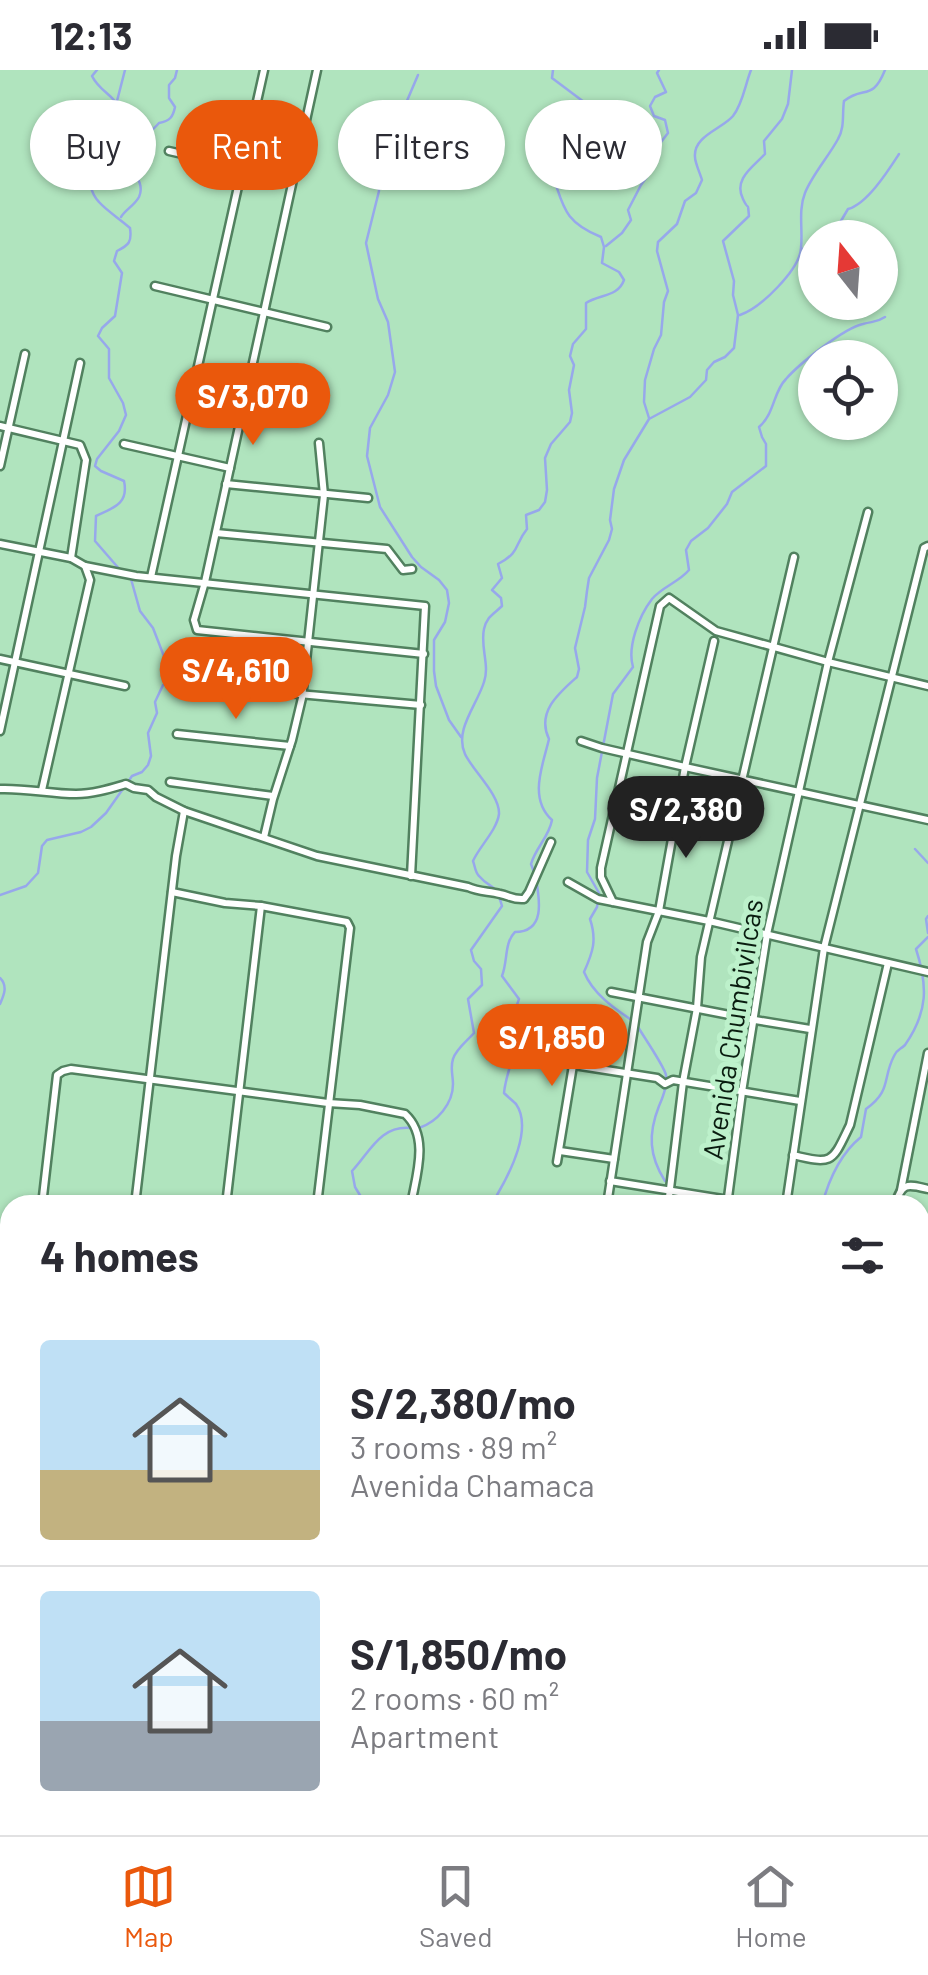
<!DOCTYPE html>
<meta charset="utf-8">
<style>
:root{--surface:#fff;--page:#f7f7f7;--text:#2b2b33;--muted:#7c7c81;--line:#e1e1e2;--accent:#ea580c}
body{margin:0;font-family:Barlow,sans-serif;background:var(--page);color:var(--text);height:100vh;display:flex;flex-direction:column;font-size:38px;white-space:nowrap}
*{box-sizing:border-box;margin:0}
p{font-size:32px;color:var(--muted)}
.icon{flex:none;width:55px;height:55px;fill:none;stroke:currentColor;stroke-width:2;stroke-linecap:round;stroke-linejoin:round}
.map{position:relative;flex:1;overflow:hidden}
.side{position:absolute;left:0px;top:1125px;width:930px;height:640px;display:flex;flex-direction:column;background:var(--surface);border-radius:30px 30px 0 0;box-shadow:0 2px 8px #0004}
.side>*{flex:none}
.top-card{position:absolute;left:30px;top:30px;width:870px;height:90px;display:flex;gap:20px}
.needle{width:65px;rotate:343deg}
.controls{position:absolute;left:798px;top:150px;display:grid;gap:20px}
.controls a{display:grid;place-items:center;width:100px;height:100px;border-radius:50%;background:var(--surface);box-shadow:0 2px 8px #0004;font-size:50px}
.price{position:absolute;translate:-50% -85px;padding:0 22px;border-radius:35px;background:var(--accent);color:#fff;font-size:32px;line-height:65px;filter:drop-shadow(0 2px 5px #0008)}
.price::after{content:'';position:absolute;left:50%;top:60px;width:30px;height:22px;margin-left:-15px;background:inherit;clip-path:polygon(0 0,100% 0,50% 100%)}
.price.active{background:#222;color:#fff}
ul{padding:0;list-style:none}
li{display:flex;align-items:center;gap:30px;height:250px;padding:0 40px}
li+li{border-top:2px solid var(--line)}
li span{display:grid;place-items:center;flex:none;width:280px;height:200px;border-radius:10px;color:#555}
li>.icon{margin-inline-start:auto}
span .icon{width:120px;height:120px;fill:#fffc;stroke-width:1}
li b{font-size:42px}
h2{display:flex;justify-content:space-between;align-items:center;height:120px;padding:0 40px;font-size:42px}
.pill{padding:0 35px;border-radius:45px;background:var(--surface);box-shadow:0 2px 8px #0004;font-size:35px;line-height:90px}
.pill.active{background:var(--accent);color:#fff}
.status{display:flex;justify-content:space-between;align-items:center;height:70px;padding:0 50px;background:var(--surface);direction:ltr}
.status svg{height:28px;fill:currentColor}
.menu{display:flex;justify-content:space-around;align-items:center;height:140px;border-top:2px solid var(--line);background:var(--surface);font-size:28px;color:var(--muted)}
.menu a{display:grid;justify-items:center;gap:5px}
.menu .active{color:var(--accent)}
.map>svg:first-child{display:block}
</style>
<div class="status"><b>12:13</b><svg viewBox="0 0 49 12"><path d="M0 12V9h3v3zM5 12V6h3v6zM10 12V3h3v9zM15 12V0h3v12zM26 1h20v11H26zM47 4h2v5h-2z"/></svg></div>
<div class="map">
<svg width="928" height="1765" viewBox="0 0 928 1765">
<rect width="100%" height="100%" fill="#b0e4be"/>
<g fill="none" stroke-linecap="round" stroke-linejoin="round">
<!-- stream -->
<g stroke="#97a8eb" stroke-width="2.5">
<path d="M97 0 92 6C103 29 131 26 116 66 82 57 82 115 99 132 107 141 120 149 130 158 132 172 129 175 117 181L114 191 122 203 115 246 102 258 98 266 109 279V308L123 333 126 345 119 361 97 389 95 396 101 401 124 411C129 434 113 438 96 446L95 471 121 501"/>
<polyline points="418,5 377,101 379,121 366,173 378,229 388,252 395,302 388,325 370,358 367,386 380,437 412,487 421,497 439,510 447,520 449,533 445,552 434,570 434,601 436,616 449,650 461,667"/>
<polyline points="117,31 125,0"/>
<path d="M121 147C126 139 134 136 139 127 146 112 130 100 126 86 134 72 149 65 159 53 170 51 173 47 175 37L169 28V15L175 8 177 0"/>
<path d="M827 168 838 156 848 139C867 134 888 101 899 84"/>
<polyline points="606,176 622,163 631,150 628,140 641,115 653,98 651,85 668,63 665,50 654,46 650,36 655,27 666,22 657,3 659,0"/>
<polyline points="802,179 815,177"/>
<path d="M740 245C761 238 800 199 801 178 803 160 798 140 805 123 812 105 829 86 838 69 845 57 842 44 844 31 864 15 872 32 885 0"/>
<path d="M649 348 644 332 645 310 654 279 661 265 664 232 668 221 657 181 658 172 677 154 685 131 696 123 702 110C700 103 695 93 695 87 693 66 722 59 733 46 743 33 745 15 751 0"/>
<polyline points="915,779 928,793"/>
<path d="M534 802 531 794C536 777 549 767 552 750 528 728 543 695 549 669 536 642 559 623 577 607L579 599 575 578 585 537 587 521 589 508 609 470 612 459 610 450 614 419 624 390 649 349 690 327 706 310 707 300 714 292 725 287 734 278 738 245 733 225 734 211 723 171 749 146C747 128 750 144 743 129 733 109 753 97 765 84L764 71 782 49 788 34 792 0"/>
<polyline points="0,825 26,816 38,803 42,776 47,770 81,762 91,757 106,743 132,706 142,702 148,695 151,686 148,663 157,643 155,632 163,615 173,608 172,596 165,589 153,558 140,541 131,509"/>
<polyline points="928,846 926,849 928,863"/>
<path d="M0 908C8 916 4 925 0 934"/>
<path d="M633 951C614 938 593 924 584 902 593 882 597 870 590 849L597 837 599 823 587 802 588 770 595 749 597 708 613 624 633 597C627 577 639 546 652 529 662 517 679 512 689 500L686 480 691 471 708 458 727 434 732 422 766 396V374L762 367 759 357C775 343 773 322 786 309 799 294 844 258 863 254 873 251 876 253 885 247"/>
<path d="M638 957C644 967 664 996 666 1005 668 1015 663 1027 659 1036 648 1064 649 1086 665 1111"/>
<path d="M419 1058C437 1052 453 1034 453 1014 453 1005 450 998 453 989 456 979 467 971 474 963L468 929 482 915 481 899 474 891 471 880 502 836C495 811 491 820 479 806 475 802 475 796 473 791 479 777 497 760 499 744 500 725 473 701 465 684 454 660 477 635 484 612 490 595 480 577 484 559 487 546 494 544 502 536L501 528 492 520 502 508 498 494C521 482 514 475 527 459L526 445 539 440 545 432 547 420 545 388 551 374 570 352 572 343 569 320 574 295 570 286 573 274 586 259V233C600 224 618 227 624 210L619 202 602 193 604 177 601 167C559 150 564 132 549 96L566 74 589 69 597 63 592 38 552 8 553 0"/>
<path d="M366 1135 355 1117 352 1101C370 1082 380 1055 411 1058"/>
<path d="M500 1135 497 1125C510 1103 533 1058 516 1034 514 1032 506 1025 504 1023 506 1003 514 987 519 968 523 953 512 944 519 929L502 906C508 891 504 873 515 862 545 862 540 831 536 809"/>
<path d="M822 1135C829 1109 840 1084 861 1067L866 1039C892 1020 882 1009 894 986 897 979 900 980 905 975 928 942 928 916 916 879L928 867"/>
<polyline points="0,1489 7,1498 8,1502 0,1508"/>
<polyline points="670,1755 676,1765"/>
<polyline points="831,1755 834,1765"/>
<polyline points="129,1765 131,1760 140,1755"/>
</g>
<defs>
<g id="minor">
<polyline points="317,0 205,512 194,550 197,560 424,584"/>
<polyline points="169,81 293,109"/>
<polyline points="155,216 327,257"/>
<polyline points="0,356 80,375 86,390 71,488"/>
<polyline points="124,374 230,398"/>
<polyline points="0,396 25,284"/>
<polyline points="226,414 368,428"/>
<polyline points="216,463 387,479 403,500 412,499"/>
<polyline points="0,474 71,488 85,496 90,510 42,720"/>
<polyline points="85,496 136,506 425,536 411,806"/>
<polyline points="151,507 264,0"/>
<polyline points="0,589 125,616"/>
<polyline points="187,614 421,635"/>
<polyline points="0,661 80,293"/>
<polyline points="177,664 290,676"/>
<polyline points="581,671 602,678 685,697 928,750"/>
<polyline points="170,712 273,726"/>
<path d="M0 719C26 718 51 724 76 724 93 724 109 719 126 714L134 718 148 720 156 727 184 741 317 786 468 817C479 822 489 821 500 824 510 826 513 830 524 829L529 822 551 772"/>
<polyline points="264,767 273,729 292,670 302,628 324,425 319,373"/>
<polyline points="568,812 598,829 709,851 928,902"/>
<polyline points="172,822 225,833 261,836 347,852 350,858 317,1135"/>
<polyline points="613,832 601,807 601,798 660,536 669,528 716,561 828,592 928,616"/>
<polyline points="611,922 755,950 810,959"/>
<polyline points="574,995 657,1008 665,1014 673,1010 800,1031"/>
<polyline points="560,1081 614,1089"/>
<path d="M793 1085C834 1095 832 1092 850 1055L888 893"/>
<polyline points="557,1092 580,953"/>
<polyline points="610,1111 760,1135"/>
<polyline points="901,1120 928,983"/>
<path d="M42 1135 57 1005 63 1001 71 999 328 1033 360 1035 405 1044C430 1067 416 1106 411 1135"/>
<polyline points="135,1135 176,786 184,741"/>
<polyline points="226,1135 261,836"/>
<polyline points="607,1135 647,872 659,841 685,697 714,571"/>
<polyline points="668,1135 683,1012 697,938 701,887 794,487"/>
<polyline points="727,1135 742,1022 767,864 828,592 868,442"/>
<polyline points="786,1135 824,878 924,478 928,476"/>
<path d="M895 1135C902 1112 907 1114 928 1119"/>
<polyline points="920,1224 928,1226"/>
<polyline points="920,1322 928,1285"/>
<polyline points="920,1333 928,1335"/>
<polyline points="10,1415 7,1447 10,1455"/>
<polyline points="920,1439 928,1441"/>
<polyline points="920,1549 928,1551"/>
<polyline points="0,1558 10,1557"/>
<polyline points="920,1637 928,1592"/>
<polyline points="920,1658 928,1660"/>
<polyline points="0,1714 6,1751"/>
<polyline points="51,1755 67,1756 91,1765"/>
<polyline points="893,1755 928,1762"/>
<polyline points="253,1765 254,1755"/>
<polyline points="338,1765 339,1755"/>
<polyline points="453,1765 454,1755"/>
<polyline points="515,1765 516,1755"/>
<polyline points="573,1765 574,1755"/>
<polyline points="631,1765 632,1755"/>
<polyline points="697,1765 698,1755"/>
</g>
</defs>
<!-- minor casing -->
<use href="#minor" stroke="#51815f" stroke-width="11"/>
<!-- minor -->
<use href="#minor" stroke="#fff" stroke-width="6"/>
</g>
<g text-anchor="middle" dominant-baseline="central" stroke-width="10" stroke-linejoin="round" paint-order="stroke">
<!-- street labels -->
<g font-size="28" fill="#091c0f" stroke="#bdf1cb">
<text transform="translate(732 959) rotate(-81)">Avenida Chumbivilcas</text>
</g>
</g>
</svg>
<div class="controls">
<a><svg class="needle" viewBox="-14 -14 28 28"><path d="M0-13l5 13h-10z" fill="#e53935"/><path d="M0 13l5-13h-10z" fill="#7c7c81"/></svg></a>
<a><svg class="icon" aria-label="locate" viewBox="0 0 24 24"><circle cx="12" cy="12" r="6"/><path d="M12 2v4M12 18v4M2 12h4M18 12h4"/></svg></a>
</div>
<b class="price" style="left:253px;top:378px">S/3,070</b>
<b class="price" style="left:236px;top:652px">S/4,610</b>
<b class="price active" style="left:686px;top:791px">S/2,380</b>
<b class="price" style="left:552px;top:1019px">S/1,850</b>
<div class="top-card">
<a class="pill">Buy</a>
<a class="pill active">Rent</a>
<a class="pill">Filters</a>
<a class="pill">New</a>
</div>
<section class="side">
<h2>4 homes<svg class="icon" aria-label="filters" viewBox="0 0 24 24"><path d="M4 7h16M4 17h16"/><circle cx="9" cy="7" r="2"/><circle cx="15" cy="17" r="2"/></svg></h2>
<ul>
<li><span style="background:linear-gradient(#bfe0f5 65%,#c2b280 0)"><svg class="icon" aria-label="home" viewBox="0 0 24 24"><path d="M3 11l9-7 9 7M6 9v11h12V9"/></svg></span><div><b>S/2,380/mo</b><p>3 rooms · 89 m²</p><p>Avenida Chamaca</p></div></li>
<li><span style="background:linear-gradient(#bfe0f5 65%,#9aa5b1 0)"><svg class="icon" aria-label="home" viewBox="0 0 24 24"><path d="M3 11l9-7 9 7M6 9v11h12V9"/></svg></span><div><b>S/1,850/mo</b><p>2 rooms · 60 m²</p><p>Apartment</p></div></li>
</ul>
</section>
</div>
<nav class="menu">
<a class="active"><svg class="icon" aria-label="map" viewBox="0 0 24 24"><path d="M3 6l6-2 6 2 6-2v14l-6 2-6-2-6 2zM9 4v14M15 6v14"/></svg>Map</a>
<a><svg class="icon" aria-label="saved" viewBox="0 0 24 24"><path d="M7 4h10v16l-5-4-5 4z"/></svg>Saved</a>
<a><svg class="icon" aria-label="home" viewBox="0 0 24 24"><path d="M3 11l9-7 9 7M6 9v11h12V9"/></svg>Home</a>
</nav>
